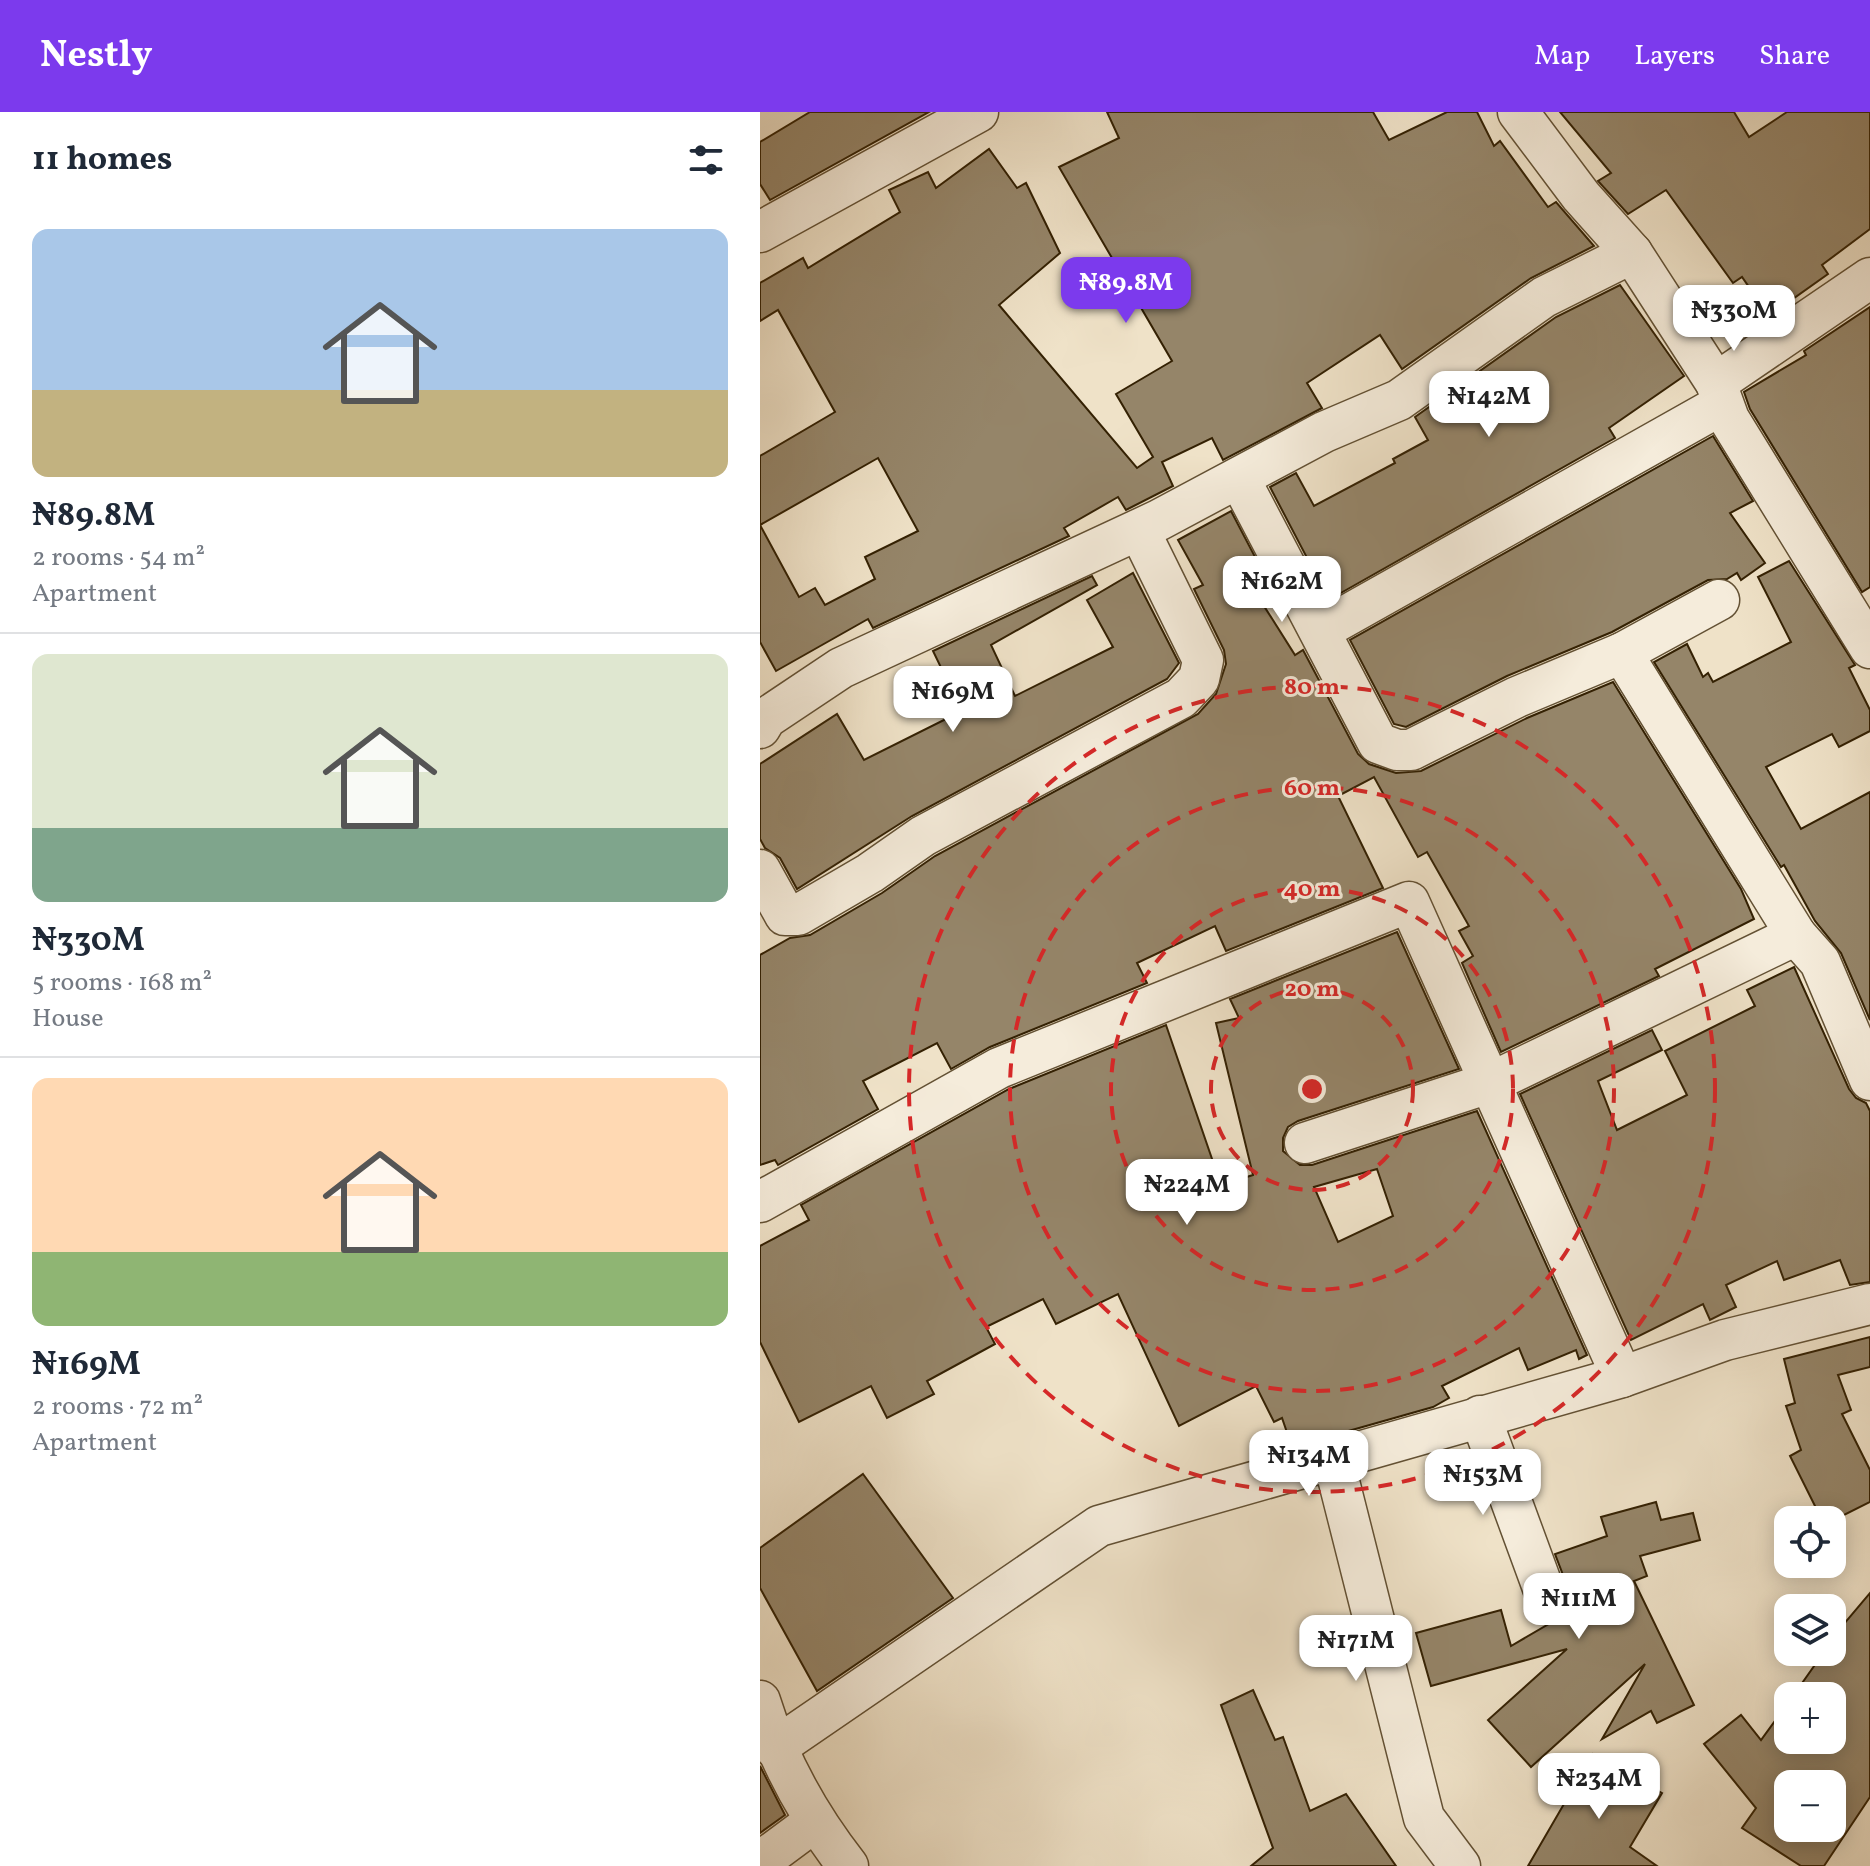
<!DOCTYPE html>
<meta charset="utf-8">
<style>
:root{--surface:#fff;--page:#f2f2f3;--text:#1f2937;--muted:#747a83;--line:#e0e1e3;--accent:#7c3aed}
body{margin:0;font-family:Vollkorn,serif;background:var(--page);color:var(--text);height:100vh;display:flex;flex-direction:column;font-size:30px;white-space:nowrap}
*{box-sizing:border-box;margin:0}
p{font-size:26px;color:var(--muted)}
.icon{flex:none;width:44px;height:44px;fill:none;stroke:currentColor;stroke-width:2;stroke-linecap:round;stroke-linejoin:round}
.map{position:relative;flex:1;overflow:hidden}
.details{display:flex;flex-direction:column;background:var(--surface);width:760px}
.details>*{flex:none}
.tools{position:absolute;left:1014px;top:1394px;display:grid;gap:16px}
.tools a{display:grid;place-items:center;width:72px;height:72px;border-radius:16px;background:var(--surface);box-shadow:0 4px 20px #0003;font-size:40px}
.price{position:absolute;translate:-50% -68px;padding:0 18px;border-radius:16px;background:#fff;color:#222;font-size:26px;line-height:52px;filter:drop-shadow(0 2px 4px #0008)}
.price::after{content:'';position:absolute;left:50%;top:48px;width:24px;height:18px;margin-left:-12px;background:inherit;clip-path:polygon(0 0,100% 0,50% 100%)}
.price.current{background:var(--accent);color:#fff}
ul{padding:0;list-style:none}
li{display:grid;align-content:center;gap:16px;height:424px;padding:0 32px}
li+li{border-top:2px solid var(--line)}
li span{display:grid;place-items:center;height:248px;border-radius:16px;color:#555}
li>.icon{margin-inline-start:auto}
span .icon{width:144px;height:144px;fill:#fffc;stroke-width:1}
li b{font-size:34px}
h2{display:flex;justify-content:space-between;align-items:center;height:96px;padding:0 32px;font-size:34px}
header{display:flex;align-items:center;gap:48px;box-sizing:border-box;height:112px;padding:0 40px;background:var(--accent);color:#fff}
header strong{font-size:38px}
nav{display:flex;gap:44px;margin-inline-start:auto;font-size:28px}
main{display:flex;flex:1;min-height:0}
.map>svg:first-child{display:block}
</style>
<header>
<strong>Nestly</strong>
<nav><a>Map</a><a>Layers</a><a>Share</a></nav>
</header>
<main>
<section class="details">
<h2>11 homes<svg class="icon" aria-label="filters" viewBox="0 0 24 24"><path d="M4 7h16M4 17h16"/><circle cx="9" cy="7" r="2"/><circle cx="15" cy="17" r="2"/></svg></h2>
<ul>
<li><span style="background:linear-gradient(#a9c7e8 65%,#c2b280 0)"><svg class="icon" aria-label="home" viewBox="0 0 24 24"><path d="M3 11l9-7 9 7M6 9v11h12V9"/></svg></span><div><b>₦89.8M</b><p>2 rooms · 54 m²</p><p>Apartment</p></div></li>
<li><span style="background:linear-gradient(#dfe7d0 70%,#7fa58c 0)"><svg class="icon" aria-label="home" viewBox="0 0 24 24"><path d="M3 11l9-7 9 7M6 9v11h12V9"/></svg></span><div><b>₦330M</b><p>5 rooms · 168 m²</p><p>House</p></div></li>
<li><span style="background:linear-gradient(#ffd9b3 70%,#8fb573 0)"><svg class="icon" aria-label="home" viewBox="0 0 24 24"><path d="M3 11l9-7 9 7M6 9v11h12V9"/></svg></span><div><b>₦169M</b><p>2 rooms · 72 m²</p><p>Apartment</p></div></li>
</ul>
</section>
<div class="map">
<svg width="1110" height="1754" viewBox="0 0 1110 1754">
<rect width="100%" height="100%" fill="#efe2c8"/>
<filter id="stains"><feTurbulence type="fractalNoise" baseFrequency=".0025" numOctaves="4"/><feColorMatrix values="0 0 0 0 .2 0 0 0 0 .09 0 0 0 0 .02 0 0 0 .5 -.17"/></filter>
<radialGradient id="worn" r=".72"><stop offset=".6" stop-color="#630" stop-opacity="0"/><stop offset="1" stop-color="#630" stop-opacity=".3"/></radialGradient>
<!-- building -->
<g fill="#958569" stroke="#342103" stroke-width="2" fill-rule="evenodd">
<polygon points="50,0 169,0 10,88 0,72 0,30"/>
<polygon points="347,0 613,0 629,28 687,0 717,0 734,34 740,29 788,95 796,90 834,134 771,166 642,257 620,223 547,271 562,296 463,348 452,326 402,350 413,374 366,398 358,385 304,416 309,424 113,516 108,507 16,559 0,530 0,413 39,485 55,476 65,493 115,467 105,445 158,419 118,346 0,413 0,344 75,300 18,198 0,209 0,171 43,146 48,156 140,100 129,78 168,60 176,76 229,37 257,76 266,71 300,141 239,193 377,356 393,345 356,282 412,249 299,55 359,26"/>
<polygon points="800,0 974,0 989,25 1027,0 1110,0 1110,117 1062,153 1068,162 1009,204 982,165 973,171 906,78 868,102 838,69 851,61"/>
<polygon points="860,173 924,264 849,316 855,326 579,482 566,460 557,465 510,375 536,361 554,394 635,351 633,347 668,328 655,305 796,205"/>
<polygon points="1110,195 1110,475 1102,480 990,297 984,280 1046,243 1044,239"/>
<polygon points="953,324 993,389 970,401 1005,451 981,468 977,461 967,467 948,468 852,520 747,564 646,615 634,612 590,528"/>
<polygon points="471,399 517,487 504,494 535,543 543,538 598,642 609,652 636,661 661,659 767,606 853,570 981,777 994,807 895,857 899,864 741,940 702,851 713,844 699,819 709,814 667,740 658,745 614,665 578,684 623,776 466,839 455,814 377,851 387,871 230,935 191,957 177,931 103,969 118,997 18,1053 15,1048 0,1053 0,843 30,826 50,823 122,781 175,744 438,602 456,582 466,552 464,538 434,477 443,473 418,428"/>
<polygon points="1029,449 1095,553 1089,556 1110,598 1110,619 1079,635 1072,622 1006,655 1041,717 1110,680 1110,908 1081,841 1055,809 1024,753 1021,755 894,550 927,532 943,565 948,561 953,570 1031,530 998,465"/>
<polygon points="373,461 419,551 407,567 152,704 37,777 20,746 5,736 0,727 0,652 77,602 104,648 202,599 173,539 332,464 337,473 231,533 255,584 353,535 327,488"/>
<path d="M637 820 699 957 538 1009 528 1015 523 1026V1039L540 1053H552L717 999 827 1243 819 1247 816 1238 768 1258 759 1236 682 1274 689 1286 673 1295 532 1335 522 1306 514 1310 496 1274 419 1314 358 1182 296 1212 283 1187 226 1215 235 1232 167 1269 174 1282 127 1306 111 1274 39 1310 0 1230V1134L49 1108 41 1093 249 977 406 913 461 1073 493 1063 456 911 479 906 470 887ZM617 1057 633 1104 578 1130 554 1075Z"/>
<polygon points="1034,855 1089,977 1096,986 1106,991 1110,999 1110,1170 1090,1173 1080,1148 1024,1168 1017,1149 966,1173 976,1195 950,1208 943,1192 871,1228 760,982 892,918 902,938 838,969 857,1018 927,983 905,939 995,894 987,878"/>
<polygon points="1110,1225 1110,1255 1078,1263 1091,1298 1082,1302 1110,1358 1110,1390 1074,1408 1062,1408 1030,1344 1041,1338 1026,1294 1035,1291 1024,1247"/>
<polygon points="103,1362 193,1486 57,1579 0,1476 0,1436"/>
<polygon points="896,1390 901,1408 933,1401 940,1428 880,1444 887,1464 874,1469 934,1593 897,1611 891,1599 842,1627 885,1552 771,1655 728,1608 807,1537 671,1574 656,1521 741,1498 751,1534 811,1499 808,1476 795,1442 847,1424 841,1405"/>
<path d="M1110 1481V1685L1064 1754H1041L982 1716 996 1696 944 1632 981 1603 1001 1628 1028 1591V1628H1072V1584H1033L1064 1540H1072V1526ZM1028 1672H1072V1716H1028Z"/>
<polygon points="493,1578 515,1628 523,1625 550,1699 586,1682 636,1754 491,1754 513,1736 461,1593"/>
<polygon points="833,1642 902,1681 870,1735 897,1754 768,1754"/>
<polygon points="0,1654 25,1703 0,1721"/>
</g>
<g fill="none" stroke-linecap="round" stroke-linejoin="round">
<defs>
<g id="street">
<polyline points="758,0 821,84 872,141 956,271 969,307 1110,536"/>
<polyline points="0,120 218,0"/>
<polyline points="956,271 1110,166"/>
<polyline points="479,366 618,631 637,638 651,638 757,585 862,541 959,488"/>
<polyline points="561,518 961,293"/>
<polyline points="862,541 1036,823 1060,850 1110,968"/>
<polyline points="0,616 6,606 81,556 399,408 564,320 639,288 784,185 872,141"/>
<polyline points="0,758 25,803 38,803 110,761 163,724 421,586 439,567 443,548 379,418"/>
<polyline points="545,1031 732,970 1036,823"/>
<polyline points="0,1090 239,956 649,790 862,1265"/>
<polyline points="720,1304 786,1484"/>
<polyline points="573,1346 664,1706 700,1754"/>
<path d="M0 1589C19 1651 48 1703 88 1754"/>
<polyline points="15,1636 339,1414 862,1265 965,1228 1110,1192"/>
<polyline points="0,1750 54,1710"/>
</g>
</defs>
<!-- street casing -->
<use href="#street" stroke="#635134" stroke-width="43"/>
<!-- street -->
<use href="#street" stroke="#f5ecdb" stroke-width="40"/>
</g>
<!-- distance rings -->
<g fill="none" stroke="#d62828" stroke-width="4" stroke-dasharray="14 10">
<circle cx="552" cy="977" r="101"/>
<circle cx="552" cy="977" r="201"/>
<circle cx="552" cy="977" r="302"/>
<circle cx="552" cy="977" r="403"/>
</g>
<circle cx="552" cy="977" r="12" fill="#d62828" stroke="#f5ecdb" stroke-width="4"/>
<g font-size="24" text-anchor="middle" font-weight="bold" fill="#d62828" stroke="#f5ecdb" stroke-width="6" stroke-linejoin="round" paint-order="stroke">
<text x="552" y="582">80 m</text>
<text x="552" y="683">60 m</text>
<text x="552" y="784">40 m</text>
<text x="552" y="884">20 m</text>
</g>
<rect width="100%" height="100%" filter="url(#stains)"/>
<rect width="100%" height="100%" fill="url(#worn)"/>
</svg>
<div class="tools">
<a><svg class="icon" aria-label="locate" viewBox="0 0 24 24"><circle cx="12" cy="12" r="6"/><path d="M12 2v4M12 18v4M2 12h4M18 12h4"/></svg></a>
<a><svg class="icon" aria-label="layers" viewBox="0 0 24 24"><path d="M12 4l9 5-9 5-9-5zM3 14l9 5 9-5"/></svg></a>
<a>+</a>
<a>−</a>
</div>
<b class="price current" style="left:366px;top:213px">₦89.8M</b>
<b class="price" style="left:974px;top:241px">₦330M</b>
<b class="price" style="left:729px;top:327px">₦142M</b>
<b class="price" style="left:522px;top:512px">₦162M</b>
<b class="price" style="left:193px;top:622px">₦169M</b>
<b class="price" style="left:427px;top:1115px">₦224M</b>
<b class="price" style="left:549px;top:1386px">₦134M</b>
<b class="price" style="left:723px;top:1405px">₦153M</b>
<b class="price" style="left:819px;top:1529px">₦111M</b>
<b class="price" style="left:596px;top:1571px">₦171M</b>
<b class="price" style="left:839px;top:1709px">₦234M</b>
</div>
</main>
